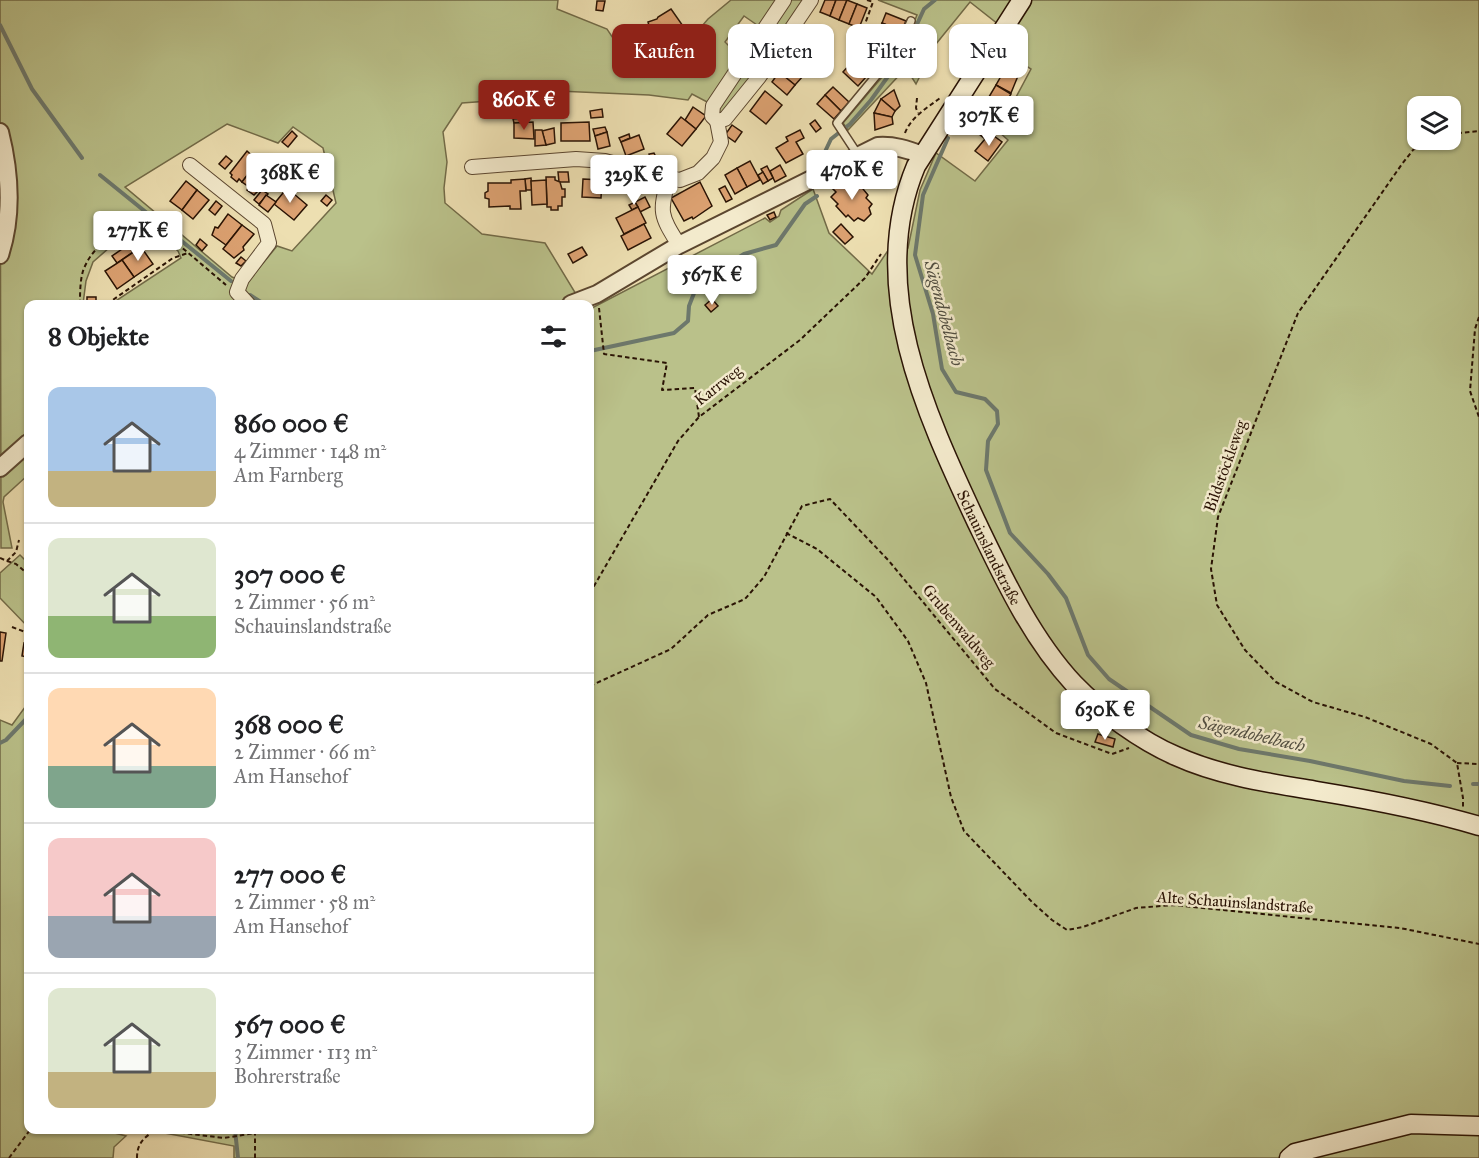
<!DOCTYPE html>
<html lang="de">
<meta charset="utf-8">
<style>
:root{--surface:#fff;--page:#f2f2f2;--text:#202124;--muted:#757577;--line:#e0e0e0;--accent:#8f2418}
body{margin:0;font-family:"IM FELL Great Primer",serif;background:var(--page);color:var(--text);height:100vh;display:flex;flex-direction:column;font-size:22px;white-space:nowrap}
*{box-sizing:border-box;margin:0}
p{font-size:20px;color:var(--muted)}
.icon{flex:none;width:33px;height:33px;fill:none;stroke:currentColor;stroke-width:2;stroke-linecap:round;stroke-linejoin:round}
.map{position:relative;flex:1;overflow:hidden}
.drawer{position:absolute;left:24px;top:300px;width:570px;height:834px;display:flex;flex-direction:column;background:var(--surface);border-radius:12px;box-shadow:0 2px 4px #0004}
.drawer>*{flex:none}
.guide{position:absolute;left:612px;top:24px;width:570px;height:54px;display:flex;gap:12px}
.controls{position:absolute;left:1407px;top:96px;display:grid;gap:12px}
.controls a{display:grid;place-items:center;width:54px;height:54px;border-radius:12px;background:var(--surface);box-shadow:0 2px 4px #0004;font-size:30px}
.price{position:absolute;translate:-50% -51px;padding:0 14px;border-radius:6px;background:#fff;color:#222;font-size:20px;line-height:39px;filter:drop-shadow(0 2px 3px #0008)}
.price::after{content:'';position:absolute;left:50%;top:36px;width:18px;height:14px;margin-left:-9px;background:inherit;clip-path:polygon(0 0,100% 0,50% 100%)}
.price.selected{background:var(--accent);color:#fff}
ul{padding:0;list-style:none}
li{display:flex;align-items:center;gap:18px;height:150px;padding:0 24px}
li+li{border-top:2px solid var(--line)}
li span{display:grid;place-items:center;flex:none;width:168px;height:120px;border-radius:12px;color:#555}
li>.icon{margin-inline-start:auto}
span .icon{width:72px;height:72px;fill:#fffc;stroke-width:1}
li b{font-size:26px}
h2{display:flex;justify-content:space-between;align-items:center;height:72px;padding:0 24px;font-size:26px}
.tag{padding:0 21px;border-radius:12px;background:var(--surface);box-shadow:0 2px 4px #0004;font-size:21px;line-height:54px}
.tag.selected{background:var(--accent);color:#fff}
.map>svg:first-child{display:block}
</style>
<div class="map">
<svg width="1479" height="1158" viewBox="0 0 1479 1158">
<rect width="100%" height="100%" fill="#eddfb1"/>
<filter id="stains"><feTurbulence type="fractalNoise" baseFrequency=".00333" numOctaves="4"/><feColorMatrix values="0 0 0 0 .2 0 0 0 0 .09 0 0 0 0 .02 0 0 0 .5 -.17"/></filter>
<radialGradient id="worn" r=".72"><stop offset=".6" stop-color="#630" stop-opacity="0"/><stop offset="1" stop-color="#630" stop-opacity=".3"/></radialGradient>
<!-- green -->
<g fill="#bac18a" stroke="#726a47" stroke-width="1.5" fill-rule="evenodd">
<path d="M0 0H558L557 9 607 29 631 65 690 40 708 19 731 0H778L760 27 744 16 725 42 739 56 709 103 692 94 688 100 649 95 535 90 517 99 462 103 443 132 447 162 444 188 445 203 482 234 545 243 582 304H111L181 258 178 251 147 225 126 233 93 262 86 281 83 304H28V475L4 497 3 502 12 548H1ZM227 124 278 143 293 127 323 148 336 203 292 251 277 246 247 283 232 277 125 187Z"/>
<polygon points="787,0 804,0 794,18 724,113 717,114 719,102"/>
<path d="M878 0H1479V1158H234V1146L154 1131 152 1130H590V309L765 218 770 222 779 216 781 210 813 189 829 233 872 274 889 249 908 248 920 190 936 153 975 181 1008 140 998 131 1031 69 1003 51 1013 36 970 2 936 44 916 84 906 68 848 130 843 123 899 57 917 15ZM1418 106H1450V140H1418Z"/>
<polygon points="20,555 28,563 28,627 0,598 0,573"/>
<polygon points="28,703 28,1130 103,1130 126,1136 114,1147 113,1158 0,1158 0,720 12,725"/>
</g>
<g fill="none" stroke-linecap="round" stroke-linejoin="round">
<!-- stream -->
<g stroke="#6d786c" stroke-width="4">
<polyline points="0,25 32,89 82,158"/>
<polyline points="948,138 923,195 915,255 933,314 942,369 956,392 985,399 997,411 998,424 988,441 986,470 1010,533 1048,574 1066,598 1088,655 1109,679 1191,735 1239,749 1310,761 1404,781 1450,786"/>
<polyline points="822,158 831,139 850,124 871,100 902,57 924,9 935,0"/>
<polyline points="100,175 231,281"/>
<polyline points="250,295 264,304"/>
<polyline points="590,351 674,333 688,321 689,306 698,283 744,254 776,245 805,204 817,196"/>
<polyline points="0,743 6,740 28,717"/>
<polyline points="1473,784 1479,784"/>
<polyline points="235,1130 238,1158"/>
</g>
</g>
<!-- building -->
<g fill="#dca171" stroke="#2a1304" stroke-width="1.5">
<polygon points="825,0 836,0 830,16 820,12"/>
<polygon points="836,0 847,0 839,20 830,16"/>
<polygon points="847,0 857,4 849,24 839,20"/>
<polygon points="597,1 605,1 603,11 596,10"/>
<polygon points="857,4 867,8 859,28 849,24"/>
<polygon points="671,9 683,26 674,33 672,30 652,37 648,22 657,19 658,17"/>
<polygon points="886,13 906,21 901,31 882,23"/>
<polygon points="882,23 901,31 897,42 877,34"/>
<polygon points="807,32 824,44 817,54 800,42"/>
<polygon points="800,42 817,54 811,64 793,51"/>
<polygon points="866,46 881,59 873,68 858,55"/>
<polygon points="858,55 873,68 866,77 851,63"/>
<polygon points="787,63 803,76 795,85 779,72"/>
<polygon points="851,63 866,77 858,86 843,72"/>
<polygon points="1008,64 1020,71 1011,93 996,85"/>
<polygon points="779,72 795,85 787,95 772,82"/>
<polygon points="996,85 1011,94 992,126 977,117"/>
<polygon points="833,87 849,102 841,111 825,95"/>
<polygon points="894,90 900,106 895,111 881,99"/>
<polygon points="765,91 782,105 766,124 750,111"/>
<polygon points="825,95 841,111 834,119 817,104"/>
<polygon points="881,99 895,111 892,117 874,113"/>
<polygon points="693,107 706,116 696,129 685,120"/>
<polygon points="602,109 603,117 591,118 590,111"/>
<polygon points="874,113 892,117 893,124 875,130"/>
<polygon points="681,117 696,129 682,146 667,134"/>
<polygon points="523,118 523,123 514,123 513,119"/>
<polygon points="815,120 821,128 816,132 810,124"/>
<polygon points="981,121 992,130 985,139 974,130"/>
<polygon points="533,122 534,139 514,138 514,123"/>
<polygon points="589,122 590,141 561,141 561,123"/>
<polygon points="732,125 742,132 735,142 725,135"/>
<polygon points="605,127 607,132 595,136 593,129"/>
<polygon points="554,128 555,143 546,145 542,131"/>
<polygon points="535,130 542,130 546,145 535,146"/>
<polygon points="800,130 804,138 796,142 803,154 786,163 776,148 788,141 786,137"/>
<polygon points="292,131 297,136 288,147 282,142"/>
<polygon points="607,132 610,146 598,149 595,136"/>
<polygon points="990,133 1002,142 988,161 975,151"/>
<polygon points="629,134 630,138 621,142 619,138"/>
<polygon points="639,135 644,149 626,156 621,142"/>
<polygon points="247,151 258,161 242,182 239,179 237,182 231,177 232,175 230,173"/>
<polygon points="654,153 659,163 652,166 649,154"/>
<polygon points="226,156 232,161 225,169 219,164"/>
<polygon points="258,161 271,171 256,189 258,191 254,195 247,190 249,187 242,182"/>
<polygon points="750,161 760,180 747,187 737,168"/>
<polygon points="780,165 786,176 775,182 770,171"/>
<polygon points="767,166 773,178 768,181 761,169"/>
<polygon points="737,168 747,187 735,194 725,175"/>
<polygon points="558,172 568,172 569,182 559,182"/>
<polygon points="763,172 768,181 763,184 758,175"/>
<polygon points="546,177 555,177 555,180 560,182 562,189 565,189 565,197 562,197 562,206 558,206 558,210 551,210 551,207 547,207"/>
<polygon points="531,178 532,190 526,190 525,179"/>
<polygon points="525,179 526,191 520,191 521,209 510,209 510,206 489,207 489,199 485,198 485,193 488,191 488,183 511,183 511,180"/>
<polygon points="583,179 602,180 601,198 582,197"/>
<polygon points="546,180 547,204 532,205 531,181"/>
<polygon points="841,180 844,184 849,180 856,187 859,184 868,195 866,198 872,204 869,208 871,214 864,221 858,218 854,221 848,215 846,217 836,206 838,204 831,197 836,192 832,188"/>
<polygon points="186,181 197,190 182,210 170,201"/>
<polygon points="622,181 626,183 622,191 618,189"/>
<polygon points="700,182 712,206 693,219 692,217 684,221 671,198"/>
<polygon points="725,186 732,199 726,202 719,189"/>
<polygon points="287,188 307,205 294,220 274,204"/>
<polygon points="197,190 209,200 193,219 182,210"/>
<polygon points="262,190 268,194 259,204 254,200"/>
<polygon points="266,195 276,202 268,212 259,205"/>
<polygon points="326,195 332,200 327,206 321,201"/>
<polygon points="645,197 650,207 640,212 635,202"/>
<polygon points="216,201 222,206 215,215 209,210"/>
<polygon points="635,202 638,207 632,210 629,205"/>
<polygon points="638,207 646,223 624,234 616,218"/>
<polygon points="774,212 776,217 770,220 767,215"/>
<polygon points="228,214 242,225 226,245 212,235 215,227 218,228"/>
<polygon points="644,224 651,238 628,250 621,236"/>
<polygon points="841,224 853,237 845,244 833,232"/>
<polygon points="242,225 254,234 243,247 244,250 234,258 223,249"/>
<polygon points="200,239 207,245 202,251 196,245"/>
<polygon points="128,245 133,252 117,263 112,256"/>
<polygon points="141,247 153,264 134,277 122,260"/>
<polygon points="582,247 587,255 573,263 568,254"/>
<polygon points="241,257 246,261 241,266 236,263"/>
<polygon points="122,260 134,277 117,289 105,271"/>
<rect x="87" y="297" width="9" height="6"/>
<polygon points="712,299 718,306 711,312 705,305"/>
<polygon points="0,632 6,633 2,661 0,661"/>
<polygon points="24,643 28,644 28,657 22,656"/>
<polygon points="1098,734 1115,739 1113,747 1095,742"/>
</g>
<g fill="none" stroke-linecap="round" stroke-linejoin="round">
<defs>
<polyline id="service" points="858,155 837,123 900,47 911,21"/>
<g id="minor">
<polyline points="784,0 713,106 712,116 717,121 725,119 759,77 811,0"/>
<polyline points="190,165 264,224 269,243 242,279 237,292 248,304"/>
<polyline points="472,167 576,159 605,161 669,178"/>
<path d="M679 245C660 215 659 212 669 178L680 180 698 173 713 158 721 142 717 121"/>
</g>
<g id="tertiary">
<path d="M0 132C10 172 13 215 0 255"/>
<path d="M571 304 597 294 679 245 878 146C894 145 907 149 922 155"/>
<polyline points="0,468 28,443"/>
</g>
<g id="secondary">
<path id="s1" d="M1022 0 916 166C866 285 925 412 976 521 1003 577 1031 638 1074 684 1100 711 1141 741 1176 756 1220 776 1270 783 1317 791 1372 800 1426 810 1479 826"/>
<polyline points="1289,1158 1295,1153 1411,1124 1479,1126"/>
</g>
</defs>
<!-- service casing -->
<use href="#service" stroke="#5b462f" stroke-width="10"/>
<!-- minor casing -->
<use href="#minor" stroke="#5b462f" stroke-width="16"/>
<!-- tertiary casing -->
<use href="#tertiary" stroke="#5b462f" stroke-width="20"/>
<!-- secondary casing -->
<use href="#secondary" stroke="#2a1304" stroke-width="21"/>
<!-- path -->
<g stroke="#2a1304" stroke-width="2" stroke-dasharray="4.5 3" stroke-linecap="butt">
<polyline points="867,0 873,2 861,35 885,48"/>
<polyline points="917,98 916,108 918,113"/>
<path d="M905 133C911 117 927 108 940 98"/>
<polyline points="1450,134 1479,131"/>
<polyline points="1428,140 1413,150 1402,164 1298,313 1218,517 1211,569 1217,605 1245,650 1276,682 1313,702 1365,717 1431,744 1457,763 1463,798 1463,807"/>
<polyline points="884,160 894,182"/>
<path d="M80 304C80 294 80 281 83 271 92 245 118 230 142 219L153 223 226 285"/>
<polyline points="107,304 173,258 188,253"/>
<polyline points="599,308 604,354 667,363 662,390 695,388 699,417"/>
<polyline points="1479,317 1475,329 1470,391 1479,417"/>
<polyline points="786,533 817,549 876,597 908,641 926,683 951,797 964,831 1032,902 1052,920 1067,930 1083,927 1136,908 1173,905 1400,928 1479,944"/>
<polyline points="0,558 7,561 16,552 19,540"/>
<polyline points="7,561 16,564 28,574"/>
<polyline points="590,593 678,441 699,417 800,340 865,278 881,254"/>
<polyline points="12,627 28,633"/>
<polyline points="590,686 671,649 708,615 745,599 764,577 802,506 830,499 889,561 995,689 1056,733 1112,754 1129,748"/>
<polyline points="1457,763 1479,764"/>
<polyline points="158,1130 224,1138 255,1133"/>
<polyline points="9,1158 30,1130"/>
<path d="M137 1158C137 1143 144 1138 155 1130"/>
<polyline points="255,1158 255,1130"/>
</g>
<!-- service -->
<use href="#service" stroke="#f3eacc" stroke-width="7"/>
<!-- minor -->
<use href="#minor" stroke="#f3eacc" stroke-width="14"/>
<!-- tertiary -->
<use href="#tertiary" stroke="#f3eacc" stroke-width="16"/>
<!-- secondary -->
<use href="#secondary" stroke="#f3eacc" stroke-width="18"/>
</g>
<g text-anchor="middle" dominant-baseline="central" stroke-width="5" stroke-linejoin="round" paint-order="stroke">
<!-- street labels -->
<g font-size="16" fill="#2a1304" stroke="#f3eacc">
<text transform="translate(718 385) rotate(-38)">Karrweg</text>
<text transform="translate(1225 466) rotate(-70)">Bildstöckleweg</text>
<text stroke="none"><textPath href="#s1" startOffset="598">Schauinslandstraße</textPath></text>
<text transform="translate(959 626) rotate(50)">Grubenwaldweg</text>
<text transform="translate(1235 902) rotate(4)">Alte Schauinslandstraße</text>
</g>
<!-- water labels -->
<g font-size="18" font-style="italic" fill="#514e41" stroke="#f3eacc">
<text transform="translate(944 313) rotate(75)">Sägendobelbach</text>
<text transform="translate(1252 734) rotate(13)">Sägendobelbach</text>
</g>
</g>
<rect width="100%" height="100%" filter="url(#stains)"/>
<rect width="100%" height="100%" fill="url(#worn)"/>
</svg>
<div class="controls">
<a><svg class="icon" aria-label="layers" viewBox="0 0 24 24"><path d="M12 4l9 5-9 5-9-5zM3 14l9 5 9-5"/></svg></a>
</div>
<b class="price selected" style="left:524px;top:131px">860K €</b>
<b class="price" style="left:989px;top:147px">307K €</b>
<b class="price" style="left:852px;top:201px">470K €</b>
<b class="price" style="left:290px;top:204px">368K €</b>
<b class="price" style="left:634px;top:206px">329K €</b>
<b class="price" style="left:138px;top:262px">277K €</b>
<b class="price" style="left:712px;top:306px">567K €</b>
<b class="price" style="left:1105px;top:741px">630K €</b>
<div class="guide">
<a class="tag selected">Kaufen</a>
<a class="tag">Mieten</a>
<a class="tag">Filter</a>
<a class="tag">Neu</a>
</div>
<section class="drawer">
<h2>8 Objekte<svg class="icon" aria-label="filters" viewBox="0 0 24 24"><path d="M4 7h16M4 17h16"/><circle cx="9" cy="7" r="2"/><circle cx="15" cy="17" r="2"/></svg></h2>
<ul>
<li><span style="background:linear-gradient(#a9c7e8 70%,#c2b280 0)"><svg class="icon" aria-label="home" viewBox="0 0 24 24"><path d="M3 11l9-7 9 7M6 9v11h12V9"/></svg></span><div><b>860 000 €</b><p>4 Zimmer · 148 m²</p><p>Am Farnberg</p></div></li>
<li><span style="background:linear-gradient(#dfe7d0 65%,#8fb573 0)"><svg class="icon" aria-label="home" viewBox="0 0 24 24"><path d="M3 11l9-7 9 7M6 9v11h12V9"/></svg></span><div><b>307 000 €</b><p>2 Zimmer · 56 m²</p><p>Schauinslandstraße</p></div></li>
<li><span style="background:linear-gradient(#ffd9b3 65%,#7fa58c 0)"><svg class="icon" aria-label="home" viewBox="0 0 24 24"><path d="M3 11l9-7 9 7M6 9v11h12V9"/></svg></span><div><b>368 000 €</b><p>2 Zimmer · 66 m²</p><p>Am Hansehof</p></div></li>
<li><span style="background:linear-gradient(#f6c9c9 65%,#9aa5b1 0)"><svg class="icon" aria-label="home" viewBox="0 0 24 24"><path d="M3 11l9-7 9 7M6 9v11h12V9"/></svg></span><div><b>277 000 €</b><p>2 Zimmer · 58 m²</p><p>Am Hansehof</p></div></li>
<li><span style="background:linear-gradient(#dfe7d0 70%,#c2b280 0)"><svg class="icon" aria-label="home" viewBox="0 0 24 24"><path d="M3 11l9-7 9 7M6 9v11h12V9"/></svg></span><div><b>567 000 €</b><p>3 Zimmer · 113 m²</p><p>Bohrerstraße</p></div></li>
</ul>
</section>
</div>
